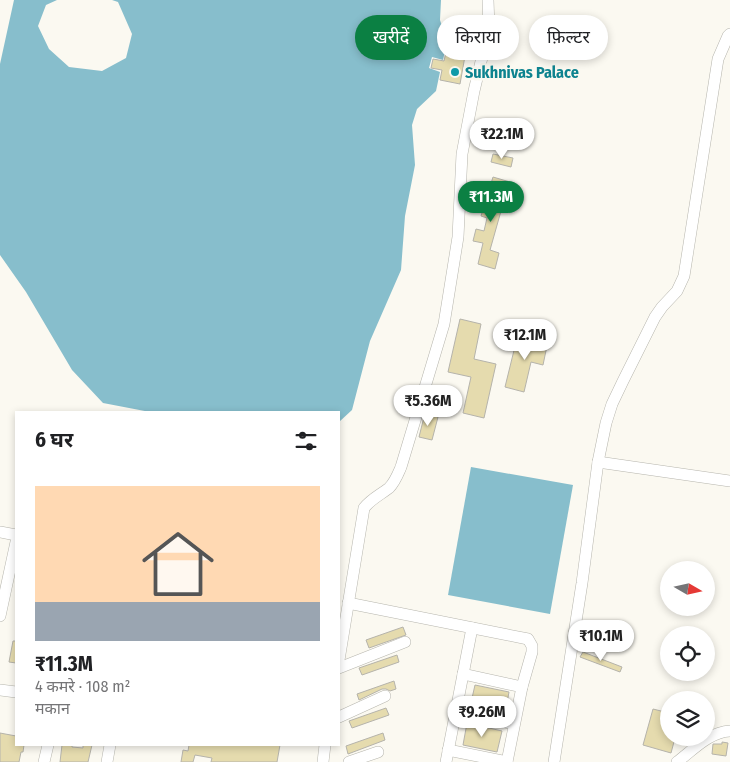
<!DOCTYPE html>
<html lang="hi">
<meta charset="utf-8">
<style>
:root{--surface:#fff;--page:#f6f6f6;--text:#202124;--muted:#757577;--accent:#0b8043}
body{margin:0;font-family:"Fira Sans Condensed","Noto Sans Devanagari",sans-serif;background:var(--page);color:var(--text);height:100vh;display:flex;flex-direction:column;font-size:19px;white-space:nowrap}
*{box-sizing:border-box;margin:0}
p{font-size:16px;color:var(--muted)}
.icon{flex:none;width:28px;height:28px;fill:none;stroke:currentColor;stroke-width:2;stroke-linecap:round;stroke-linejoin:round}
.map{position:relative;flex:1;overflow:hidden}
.side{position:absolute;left:15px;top:411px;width:325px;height:335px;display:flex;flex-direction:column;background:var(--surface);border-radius:0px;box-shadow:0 2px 8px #0003}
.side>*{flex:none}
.top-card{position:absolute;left:355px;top:15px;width:300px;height:45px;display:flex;gap:10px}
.needle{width:32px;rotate:99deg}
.controls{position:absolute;left:660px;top:561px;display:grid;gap:10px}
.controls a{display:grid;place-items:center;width:55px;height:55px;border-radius:50%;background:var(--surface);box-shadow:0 2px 8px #0003;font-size:25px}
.price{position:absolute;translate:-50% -42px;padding:0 11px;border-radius:18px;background:#fff;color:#222;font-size:16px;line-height:32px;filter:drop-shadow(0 1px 2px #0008)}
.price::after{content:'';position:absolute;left:50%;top:30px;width:15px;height:11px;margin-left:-8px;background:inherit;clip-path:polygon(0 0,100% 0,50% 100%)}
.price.active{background:var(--accent);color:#fff}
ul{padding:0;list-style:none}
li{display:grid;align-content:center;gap:10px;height:265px;padding:0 20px}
li span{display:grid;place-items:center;height:155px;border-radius:0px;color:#555}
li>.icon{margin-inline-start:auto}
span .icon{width:90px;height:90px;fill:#fffc;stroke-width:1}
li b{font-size:21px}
h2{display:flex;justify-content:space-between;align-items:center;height:60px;padding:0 20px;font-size:21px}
.chip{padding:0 18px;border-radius:22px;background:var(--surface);box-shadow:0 2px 8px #0003;font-size:18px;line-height:45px}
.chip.active{background:var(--accent);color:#fff}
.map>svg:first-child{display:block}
</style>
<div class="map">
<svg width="730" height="762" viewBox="0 0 730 762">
<rect width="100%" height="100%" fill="#fbf9f1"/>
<!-- water -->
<g fill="#87becc">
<polygon points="14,0 57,0 46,5 38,26 49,49 69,67 102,71 126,58 132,34 118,2 112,0 441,0 440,20 447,42 443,60 432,57 429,68 440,72 436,91 417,109 412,125 415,165 405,216 401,270 370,341 352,410 339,422 339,412 150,412 103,403 72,370 26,292 0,255 0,64"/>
<polygon points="471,467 573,485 550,614 448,595"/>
</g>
<!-- building -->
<g fill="#e5dbae" stroke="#b5b3ab">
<polygon points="446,52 465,56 460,84 440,80 442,70 431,68 433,59 444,61"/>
<polygon points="493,154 513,158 511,167 491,162"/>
<polygon points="493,177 510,182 508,189 504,187 498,210 501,211 490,250 499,253 495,269 478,264 483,243 473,241 476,229 484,231 487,218 481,216"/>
<polygon points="460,319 481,324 474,359 496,364 484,418 463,413 471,377 448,372"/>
<polygon points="518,334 548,341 543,365 531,362 524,392 505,387"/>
<polygon points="425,413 438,417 432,440 419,437"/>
<polygon points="403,627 406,635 369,648 366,640"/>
<polygon points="13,641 16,641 16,663 9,662"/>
<polygon points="583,652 622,667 620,672 580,657"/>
<polygon points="397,655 399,662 362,675 359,668"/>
<polygon points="394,681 396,689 390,691 386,689 382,689 359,700 357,694"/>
<polygon points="475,685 509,692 505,714 470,707"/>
<polygon points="386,708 389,715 352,728 349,721"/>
<polygon points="653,709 669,713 669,738 675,738 671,753 643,745"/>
<polygon points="467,723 502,731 497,752 463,745"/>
<polygon points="0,733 16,736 16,745 24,745 23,752 21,752 19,762 0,762"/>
<polygon points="383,733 385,740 348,754 346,746"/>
<polygon points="722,742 728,743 726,756 712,754 713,744 722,744"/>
<polygon points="62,745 72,745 72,747 83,748 83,745 92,745 88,762 60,762"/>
<polygon points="189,745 280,745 277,762 211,762 212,758 195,755 193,762 181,762 183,750 188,751"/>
</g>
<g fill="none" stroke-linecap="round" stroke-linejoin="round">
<defs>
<g id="minor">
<polyline points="598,462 730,481"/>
<polyline points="0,532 16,535"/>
<polyline points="348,603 528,639 532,646 532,652 522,687 507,762"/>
<polyline points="0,616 16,542"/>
<path d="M339 660 364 508C371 499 380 495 389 488 395 482 398 474 401 467L444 324 458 237 462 154 474 91 489 28 488 0"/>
<polyline points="339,668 405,642"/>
<polyline points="463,674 522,687"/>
<polyline points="0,690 16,692"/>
<polyline points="456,711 514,724"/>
<polyline points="339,717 385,696"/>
<polyline points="448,750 507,762"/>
<polyline points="44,762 48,745"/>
<polyline points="107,762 110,745"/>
<polyline points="323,762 325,745"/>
<polyline points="349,762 378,752"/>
<polyline points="446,762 472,628"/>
<polyline points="554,762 582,583 598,462 606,423 612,404 623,381 655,317 662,307 677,291 684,276 718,59 728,36 730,34"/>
<path d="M677 762C693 750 709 732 730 731"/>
</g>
</defs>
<!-- minor casing -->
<use href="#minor" stroke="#b6b5ad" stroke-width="12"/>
<!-- minor -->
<use href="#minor" stroke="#fff" stroke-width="11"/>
</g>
<!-- markers -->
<circle fill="#0f9aa8" stroke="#fbf9f1" stroke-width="2" cx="455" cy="72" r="5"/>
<g text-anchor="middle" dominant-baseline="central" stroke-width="5" stroke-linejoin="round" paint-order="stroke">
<!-- culture labels -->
<g font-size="16" font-weight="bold" fill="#0d838f" stroke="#fbf9f1" text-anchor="start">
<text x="465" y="72">Sukhnivas Palace</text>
</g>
</g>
</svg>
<div class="controls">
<a><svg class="needle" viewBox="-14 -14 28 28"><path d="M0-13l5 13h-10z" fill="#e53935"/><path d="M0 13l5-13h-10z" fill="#757577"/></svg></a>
<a><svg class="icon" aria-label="locate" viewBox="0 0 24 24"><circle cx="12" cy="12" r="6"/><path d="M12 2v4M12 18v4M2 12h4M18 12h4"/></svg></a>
<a><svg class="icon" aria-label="layers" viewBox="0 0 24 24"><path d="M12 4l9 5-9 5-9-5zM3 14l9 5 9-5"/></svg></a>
</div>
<b class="price" style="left:502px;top:160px">₹22.1M</b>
<b class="price active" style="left:491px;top:223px">₹11.3M</b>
<b class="price" style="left:525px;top:361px">₹12.1M</b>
<b class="price" style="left:428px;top:427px">₹5.36M</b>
<b class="price" style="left:601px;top:662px">₹10.1M</b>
<b class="price" style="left:482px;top:738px">₹9.26M</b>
<div class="top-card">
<a class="chip active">खरीदें</a>
<a class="chip">किराया</a>
<a class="chip">फ़िल्टर</a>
</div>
<section class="side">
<h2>6 घर<svg class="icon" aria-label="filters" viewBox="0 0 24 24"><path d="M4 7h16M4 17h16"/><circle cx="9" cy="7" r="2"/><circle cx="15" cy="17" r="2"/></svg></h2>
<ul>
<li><span style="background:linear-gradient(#ffd9b3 75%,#9aa5b1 0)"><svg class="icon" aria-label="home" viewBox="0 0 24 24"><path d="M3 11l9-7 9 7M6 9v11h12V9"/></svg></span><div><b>₹11.3M</b><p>4 कमरे · 108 m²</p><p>मकान</p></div></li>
</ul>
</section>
</div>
